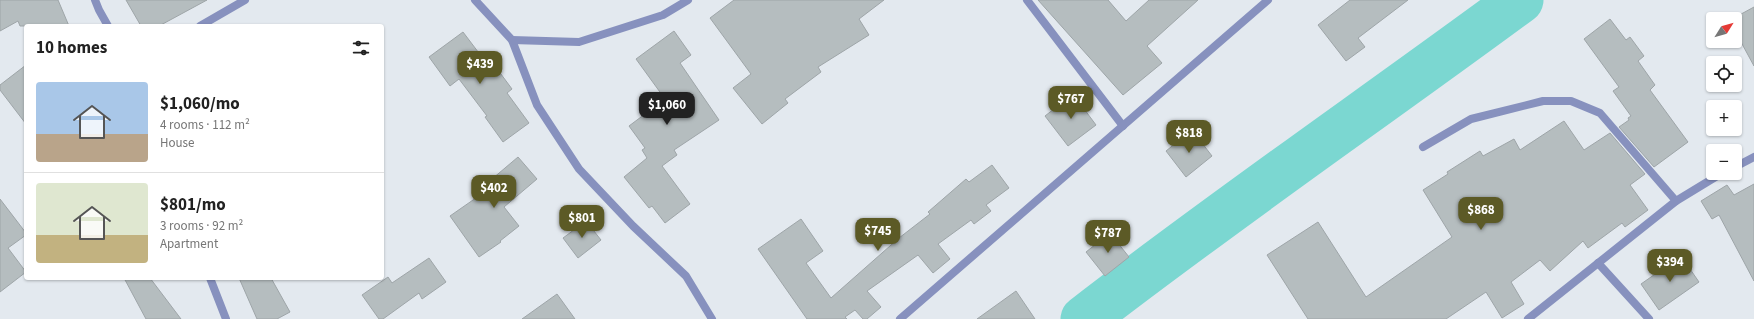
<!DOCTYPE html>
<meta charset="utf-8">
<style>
:root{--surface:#fff;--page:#f6f6f6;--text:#222;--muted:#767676;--line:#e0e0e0;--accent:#5c5a26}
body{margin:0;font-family:"Source Sans 3",sans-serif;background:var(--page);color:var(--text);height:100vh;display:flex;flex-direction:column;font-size:15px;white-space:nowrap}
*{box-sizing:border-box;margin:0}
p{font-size:13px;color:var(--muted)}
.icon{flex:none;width:22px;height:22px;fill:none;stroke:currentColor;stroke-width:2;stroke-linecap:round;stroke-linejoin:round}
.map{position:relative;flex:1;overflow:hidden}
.panel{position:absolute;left:24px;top:24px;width:360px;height:256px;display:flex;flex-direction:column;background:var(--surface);border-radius:4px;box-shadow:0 1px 3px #0004}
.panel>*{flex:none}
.needle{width:26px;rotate:53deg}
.controls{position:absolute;left:1706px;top:12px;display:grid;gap:8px}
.controls a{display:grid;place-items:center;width:36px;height:36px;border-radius:4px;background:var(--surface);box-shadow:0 1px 3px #0004;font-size:20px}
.price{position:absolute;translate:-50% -34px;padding:0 9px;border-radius:8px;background:var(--accent);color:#fff;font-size:13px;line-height:26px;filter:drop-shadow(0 1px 2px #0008)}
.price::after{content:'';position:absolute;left:50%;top:24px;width:12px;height:9px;margin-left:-6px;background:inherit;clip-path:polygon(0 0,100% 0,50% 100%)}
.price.current{background:#222;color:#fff}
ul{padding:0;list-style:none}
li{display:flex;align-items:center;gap:12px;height:100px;padding:0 12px}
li+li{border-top:1px solid var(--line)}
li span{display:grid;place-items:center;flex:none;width:112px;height:80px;border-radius:4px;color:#555}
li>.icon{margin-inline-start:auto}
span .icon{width:48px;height:48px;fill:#fffc;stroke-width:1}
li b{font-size:17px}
h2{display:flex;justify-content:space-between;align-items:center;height:48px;padding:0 12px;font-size:17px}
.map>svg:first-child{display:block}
</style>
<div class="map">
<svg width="1754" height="319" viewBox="0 0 1754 319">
<rect width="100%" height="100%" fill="#e3e9ef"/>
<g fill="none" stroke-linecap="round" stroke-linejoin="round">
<!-- river -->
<path stroke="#7bd7d1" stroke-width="47" d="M1084 319C1226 209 1375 107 1520 0"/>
</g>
<!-- building -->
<g fill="#b5bdbf" stroke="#9ea5a8">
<polygon points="0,0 58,0 69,26 20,26 18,21 0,31"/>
<polygon points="126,0 207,0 159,26 141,26"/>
<polygon points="734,0 884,0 859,19 869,35 818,67 821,72 785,99 788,103 762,124 733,88 751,74 710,18"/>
<polygon points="1038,0 1108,0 1126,21 1149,0 1198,0 1147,46 1162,63 1123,95"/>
<polygon points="1350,0 1408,0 1358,38 1365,47 1346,61 1318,25"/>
<polygon points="1754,7 1754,66 1735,31 1735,19 1732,19"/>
<polygon points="1610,19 1626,40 1630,37 1644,56 1638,61 1655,85 1650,90 1688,142 1654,167 1619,127 1629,120 1628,118 1631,116 1613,91 1619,87 1584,39"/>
<polygon points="674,31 691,55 680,63 719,120 674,150 677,155 662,166 690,204 665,223 652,206 649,208 624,177 647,158 642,150 645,148 629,126 665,99 636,59"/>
<polygon points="463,32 491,69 495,66 512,89 507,93 529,123 503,142 485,117 487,116 459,79 450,86 429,57"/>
<polygon points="26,65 26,124 0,90 0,85"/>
<polygon points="1073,94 1096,125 1068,146 1045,116"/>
<polygon points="1564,121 1584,150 1610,133 1645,174 1630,185 1648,210 1625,227 1622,223 1588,248 1583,241 1550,271 1540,260 1511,282 1524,304 1502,318 1486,292 1446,319 1308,319 1267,255 1318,222 1366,297 1452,237 1423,190 1448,174 1447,172 1480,151 1483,156 1514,139 1520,150"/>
<polygon points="1192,130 1212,156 1186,177 1166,151"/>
<polygon points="518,157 537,179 504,207 519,226 500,241 501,242 479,257 450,216 496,184 492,179"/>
<polygon points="992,165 1009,188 986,205 991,211 974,224 971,220 938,244 950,259 933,273 918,255 867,291 881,307 867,319 863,319 855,310 845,317 847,319 807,319 758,249 801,219 823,251 806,263 831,298 899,238 930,214 928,212 966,179 969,182"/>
<polygon points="1754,184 1754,281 1719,215 1712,219 1701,201 1727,185 1734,195"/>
<polygon points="0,199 26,233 26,235 8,248 26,272 0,292"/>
<polygon points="586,221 601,240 578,258 563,238"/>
<polygon points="1110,233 1129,257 1105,276 1086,252"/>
<polygon points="1681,256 1699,282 1659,310 1641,284"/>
<polygon points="429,258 446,282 422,299 419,293 383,319 379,319 362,295 388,277 392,283"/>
<polygon points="124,278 150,278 181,319 146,319"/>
<polygon points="239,278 271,278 290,312 277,319 257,319"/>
<polygon points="1016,291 1035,319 977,319"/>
<polygon points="557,294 575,319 522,319"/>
</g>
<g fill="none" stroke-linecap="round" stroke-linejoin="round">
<!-- minor -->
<g stroke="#8791be" stroke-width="8">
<polyline points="95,0 99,10 108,26"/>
<polyline points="475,0 512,40 537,105 579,169 633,226 686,276 712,319"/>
<polyline points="1027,0 1123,126"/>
<polyline points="200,26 245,0"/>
<polyline points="512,40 579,42 663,15 688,0"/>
<polyline points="1423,147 1471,119 1543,101 1571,101 1600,113 1676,201"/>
<polyline points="1735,167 1754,157"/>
<polyline points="1598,263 1649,319"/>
<polyline points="210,278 226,319"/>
<polyline points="900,319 1268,0"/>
<polyline points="1528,319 1676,201 1722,173"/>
</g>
</g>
</svg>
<div class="controls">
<a><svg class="needle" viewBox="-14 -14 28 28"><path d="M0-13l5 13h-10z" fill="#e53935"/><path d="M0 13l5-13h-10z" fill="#767676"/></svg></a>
<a><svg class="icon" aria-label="locate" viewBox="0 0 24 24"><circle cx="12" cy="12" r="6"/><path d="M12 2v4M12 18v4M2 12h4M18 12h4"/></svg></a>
<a>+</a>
<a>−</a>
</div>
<b class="price" style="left:480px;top:85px">$439</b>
<b class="price" style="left:1071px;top:120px">$767</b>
<b class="price current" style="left:667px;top:126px">$1,060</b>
<b class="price" style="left:1189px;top:154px">$818</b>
<b class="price" style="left:494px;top:209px">$402</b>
<b class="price" style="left:1481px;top:231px">$868</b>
<b class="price" style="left:582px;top:239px">$801</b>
<b class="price" style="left:878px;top:252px">$745</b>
<b class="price" style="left:1108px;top:254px">$787</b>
<b class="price" style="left:1670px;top:283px">$394</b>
<section class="panel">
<h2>10 homes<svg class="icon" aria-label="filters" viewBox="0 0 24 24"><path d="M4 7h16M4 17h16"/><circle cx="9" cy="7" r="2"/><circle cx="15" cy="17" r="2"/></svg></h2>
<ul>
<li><span style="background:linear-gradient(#a9c7e8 65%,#b9a48a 0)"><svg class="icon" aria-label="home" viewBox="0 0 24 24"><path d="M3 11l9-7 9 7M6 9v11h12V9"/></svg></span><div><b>$1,060/mo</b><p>4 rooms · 112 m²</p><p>House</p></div></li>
<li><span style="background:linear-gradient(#dfe7d0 65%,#c2b280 0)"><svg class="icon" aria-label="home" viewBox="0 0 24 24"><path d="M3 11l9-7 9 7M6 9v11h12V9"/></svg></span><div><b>$801/mo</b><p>3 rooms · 92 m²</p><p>Apartment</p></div></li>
</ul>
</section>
</div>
